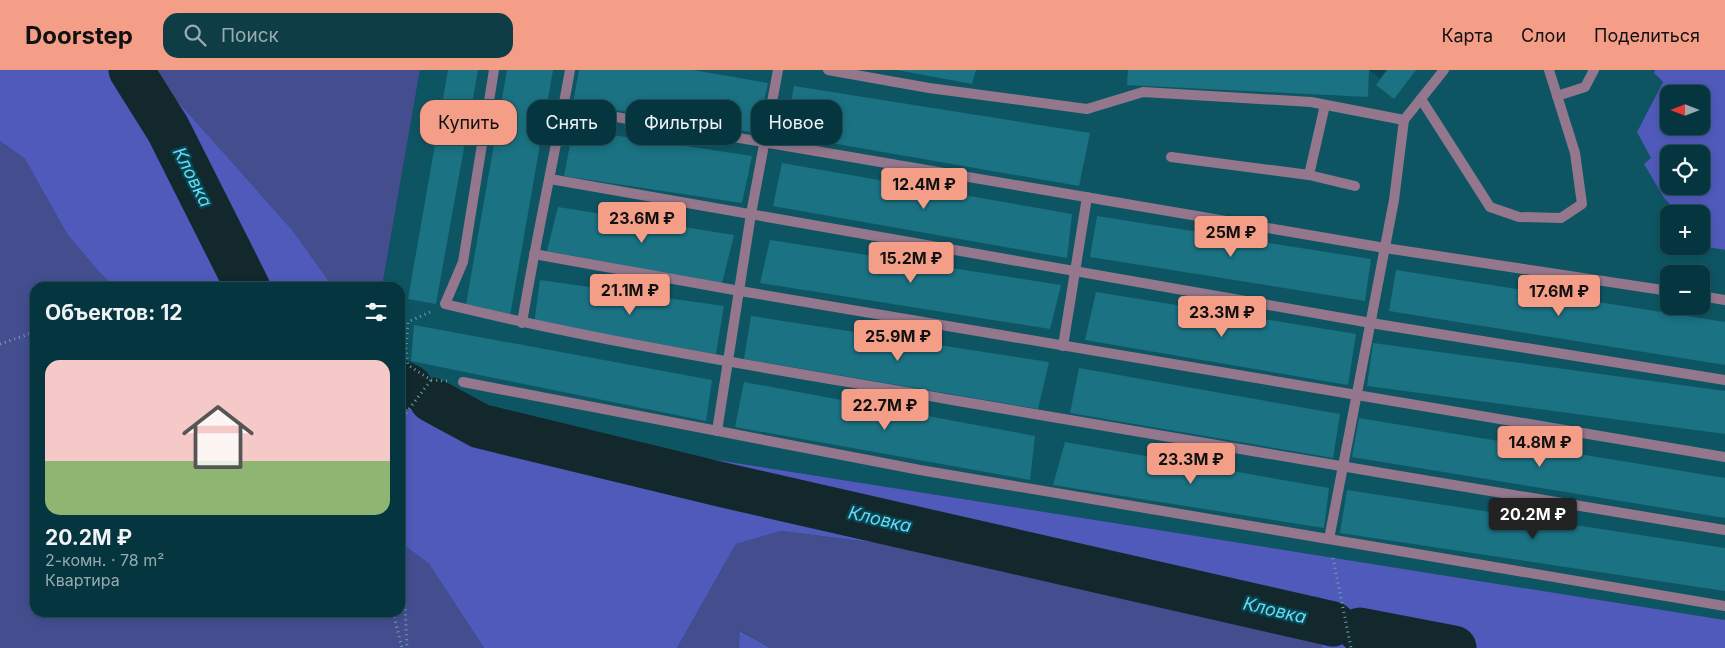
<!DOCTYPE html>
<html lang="ru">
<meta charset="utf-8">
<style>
:root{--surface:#05353e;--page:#0e3d45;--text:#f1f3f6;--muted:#97abb0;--line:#265058;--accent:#f49e88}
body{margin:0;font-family:Inter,sans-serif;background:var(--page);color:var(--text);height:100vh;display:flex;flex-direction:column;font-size:19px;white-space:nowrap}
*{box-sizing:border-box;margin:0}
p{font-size:16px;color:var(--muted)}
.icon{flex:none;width:28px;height:28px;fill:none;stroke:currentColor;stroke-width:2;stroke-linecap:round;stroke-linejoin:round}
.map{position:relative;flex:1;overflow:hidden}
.panel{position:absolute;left:30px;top:212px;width:375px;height:335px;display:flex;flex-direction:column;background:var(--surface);border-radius:15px;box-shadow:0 2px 8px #0003,0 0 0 1px var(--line)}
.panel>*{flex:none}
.guide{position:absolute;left:420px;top:30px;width:475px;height:45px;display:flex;gap:10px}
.needle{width:32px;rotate:270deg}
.tools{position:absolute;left:1660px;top:15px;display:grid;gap:10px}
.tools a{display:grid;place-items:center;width:50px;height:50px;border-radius:10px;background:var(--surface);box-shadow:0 2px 8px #0003,0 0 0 1px var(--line);font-size:25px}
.price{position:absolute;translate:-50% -42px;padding:0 11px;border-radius:5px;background:var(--accent);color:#111;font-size:16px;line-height:32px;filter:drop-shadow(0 1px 2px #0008)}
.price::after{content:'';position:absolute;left:50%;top:30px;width:15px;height:11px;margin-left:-8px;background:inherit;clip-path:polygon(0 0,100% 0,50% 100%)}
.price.active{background:#222;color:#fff}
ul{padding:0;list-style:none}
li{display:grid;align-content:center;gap:10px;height:265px;padding:0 15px}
li span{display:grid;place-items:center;height:155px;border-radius:15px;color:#555}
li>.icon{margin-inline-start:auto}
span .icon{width:90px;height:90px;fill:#fffc;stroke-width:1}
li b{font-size:21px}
h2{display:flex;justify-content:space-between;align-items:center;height:60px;padding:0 15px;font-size:21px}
.tag{padding:0 18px;border-radius:15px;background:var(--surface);box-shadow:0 2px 8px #0003,0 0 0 1px var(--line);font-size:18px;line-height:45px}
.tag.active{background:var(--accent);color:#111}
header{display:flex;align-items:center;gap:30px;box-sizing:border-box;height:70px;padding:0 25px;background:var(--accent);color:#111}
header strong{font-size:24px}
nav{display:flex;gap:28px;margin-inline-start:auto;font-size:18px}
.search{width:350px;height:45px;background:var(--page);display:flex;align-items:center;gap:12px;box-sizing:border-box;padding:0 18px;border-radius:15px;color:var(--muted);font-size:19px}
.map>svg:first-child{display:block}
</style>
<header>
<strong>Doorstep</strong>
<div class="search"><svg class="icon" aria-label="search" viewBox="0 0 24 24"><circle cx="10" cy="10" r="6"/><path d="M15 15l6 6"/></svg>Поиск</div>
<nav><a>Карта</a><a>Слои</a><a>Поделиться</a></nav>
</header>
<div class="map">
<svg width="1725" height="578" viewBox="0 0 1725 578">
<rect width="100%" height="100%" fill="#074753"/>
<!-- built -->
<path fill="#0e5563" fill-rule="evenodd" d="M420 0H1369L1380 8 1387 0H1655L1654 3 1663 12 1637 62 1652 88 1644 94 1664 128 1680 144H1669V176H1701L1725 180V550L446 347 400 301V218H382ZM1669 204H1701V236H1669Z"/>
<!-- green -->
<g fill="#444e8f">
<polygon points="150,0 420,0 382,217 333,217 293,161"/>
<polygon points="0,71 25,89 67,164 100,203 115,217 35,218 35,542 400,542 400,472 429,494 484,578 0,578"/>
<polygon points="781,461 1291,525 1321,527 1322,578 770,578 741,561 739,578 677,578 736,474"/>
</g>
<!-- forest -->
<g fill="#505aba" fill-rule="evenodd">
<polygon points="0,0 150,0 293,161 333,217 115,217 100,203 67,164 25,89 0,71"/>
<path d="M1655 0H1725V180L1701 176V144H1680L1664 128 1644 94 1651 88 1637 62 1663 12 1654 3ZM1669 24H1701V56H1669ZM1669 84H1701V116H1669Z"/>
<polygon points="400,301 446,347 1725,550 1725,578 1322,578 1320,527 1291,525 781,461 736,474 677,578 484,578 429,494 400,472"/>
<polygon points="740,561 770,578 739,578"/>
</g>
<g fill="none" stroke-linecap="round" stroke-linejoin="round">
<!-- river -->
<g stroke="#12282d" stroke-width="45">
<polyline points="131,0 168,59 248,218"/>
<polyline points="400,312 410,317"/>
<polyline points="432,330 480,356 719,414 1333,554"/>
<polyline points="1360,560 1454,578"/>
</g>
</g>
<!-- building -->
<g fill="#1a7283">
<polygon points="448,0 478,0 436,234 408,229"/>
<polygon points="507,0 553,0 510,246 465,240"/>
<polygon points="579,0 693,0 768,13 757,63 573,33"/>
<polygon points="897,0 976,0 972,14"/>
<polygon points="1128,0 1369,0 1368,27 1127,15"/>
<polygon points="1387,0 1416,0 1394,29 1376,15"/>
<polygon points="794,16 1090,63 1079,116 785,65"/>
<polygon points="573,59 752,86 742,133 564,106"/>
<polygon points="782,93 1072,144 1067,188 773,136"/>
<polygon points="558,137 734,165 722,213 547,181"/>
<polygon points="1097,146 1371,189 1365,231 1090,187"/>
<polygon points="770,170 1061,215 1050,259 760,213"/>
<polygon points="1396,200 1725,252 1725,295 1389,241"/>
<polygon points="540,210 724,236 716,284 534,254"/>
<polygon points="1096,222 1356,264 1348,315 1085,270"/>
<polygon points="751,246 1049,292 1038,339 744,289"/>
<polygon points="414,255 712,310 706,351 411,291"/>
<polygon points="1373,273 1725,321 1725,364 1367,316"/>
<polygon points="1079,298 1340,344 1333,388 1070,343"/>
<polygon points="744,312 1035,366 1030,410 735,357"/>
<polygon points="1359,348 1725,408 1725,448 1352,387"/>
<polygon points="1065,372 1329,418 1324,458 1053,415"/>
<polygon points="1347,420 1725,478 1725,521 1340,463"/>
</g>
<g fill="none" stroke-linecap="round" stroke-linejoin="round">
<!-- path -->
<g stroke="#71a3ae" stroke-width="3" stroke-dasharray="1 4" stroke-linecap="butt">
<polyline points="430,242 408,252 406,279 408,295 431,310 447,311"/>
<polyline points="0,274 35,262"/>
<polyline points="400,351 431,310"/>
<polyline points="400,485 403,492 407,578"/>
<polyline points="1333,488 1351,578"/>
<polyline points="393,542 402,578"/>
</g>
<!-- service -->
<g stroke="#94778d" stroke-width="10">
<path d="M494 0 463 192 445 234C614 275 787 301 958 331 1214 375 1469 418 1725 460"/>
<polyline points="828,0 929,18 1087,39 1143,22 1311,32 1404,50"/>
<polyline points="1557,26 1585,17 1594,0"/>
<polyline points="1421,29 1490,137 1519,147 1561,148 1582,134 1575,83 1549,0"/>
<polyline points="563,38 1385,178 1669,221"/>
<polyline points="1171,87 1309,105 1325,35"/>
<polyline points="1309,105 1355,116"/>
<polyline points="550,109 1371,253 1725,310"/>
<polyline points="534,184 740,221 1725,387"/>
<polyline points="1701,226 1725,230"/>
<path d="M522 253C536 168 555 84 570 0"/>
<polyline points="1063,276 1087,127"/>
<polyline points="463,312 920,400 1725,536"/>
<polyline points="717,361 751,144 778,0"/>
<polyline points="1329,469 1394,130 1404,50 1444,0"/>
</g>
</g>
<g text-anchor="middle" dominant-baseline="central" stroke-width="4.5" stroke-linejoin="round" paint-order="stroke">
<!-- water labels -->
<g font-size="18" font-style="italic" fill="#69d9f3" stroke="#074753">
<text transform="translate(193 107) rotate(63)">Кловка</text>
<text transform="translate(880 449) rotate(13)">Кловка</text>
<text transform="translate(1275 540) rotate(13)">Кловка</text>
</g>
</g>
</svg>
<div class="tools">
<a><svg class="needle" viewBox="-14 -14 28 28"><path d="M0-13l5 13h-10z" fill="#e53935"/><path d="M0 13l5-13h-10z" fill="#97abb0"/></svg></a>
<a><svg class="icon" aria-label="locate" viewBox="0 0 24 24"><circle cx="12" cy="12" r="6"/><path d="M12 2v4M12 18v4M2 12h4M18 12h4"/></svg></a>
<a>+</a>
<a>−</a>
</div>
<b class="price" style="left:924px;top:140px">12.4M ₽</b>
<b class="price" style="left:642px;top:174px">23.6M ₽</b>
<b class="price" style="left:1231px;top:188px">25M ₽</b>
<b class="price" style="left:911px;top:214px">15.2M ₽</b>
<b class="price" style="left:630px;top:246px">21.1M ₽</b>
<b class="price" style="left:1559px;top:247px">17.6M ₽</b>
<b class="price" style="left:1222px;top:268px">23.3M ₽</b>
<b class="price" style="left:898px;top:292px">25.9M ₽</b>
<b class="price" style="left:885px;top:361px">22.7M ₽</b>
<b class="price" style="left:1540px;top:398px">14.8M ₽</b>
<b class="price" style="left:1191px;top:415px">23.3M ₽</b>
<b class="price active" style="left:1533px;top:470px">20.2M ₽</b>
<div class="guide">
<a class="tag active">Купить</a>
<a class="tag">Снять</a>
<a class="tag">Фильтры</a>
<a class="tag">Новое</a>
</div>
<section class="panel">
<h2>Объектов: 12<svg class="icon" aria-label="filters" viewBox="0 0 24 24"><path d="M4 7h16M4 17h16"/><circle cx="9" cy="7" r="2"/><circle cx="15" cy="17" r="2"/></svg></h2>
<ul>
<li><span style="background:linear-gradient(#f6c9c9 65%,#8fb573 0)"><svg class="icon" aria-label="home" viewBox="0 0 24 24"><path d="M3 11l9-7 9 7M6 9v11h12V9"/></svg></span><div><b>20.2M ₽</b><p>2-комн. · 78 m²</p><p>Квартира</p></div></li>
</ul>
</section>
</div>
